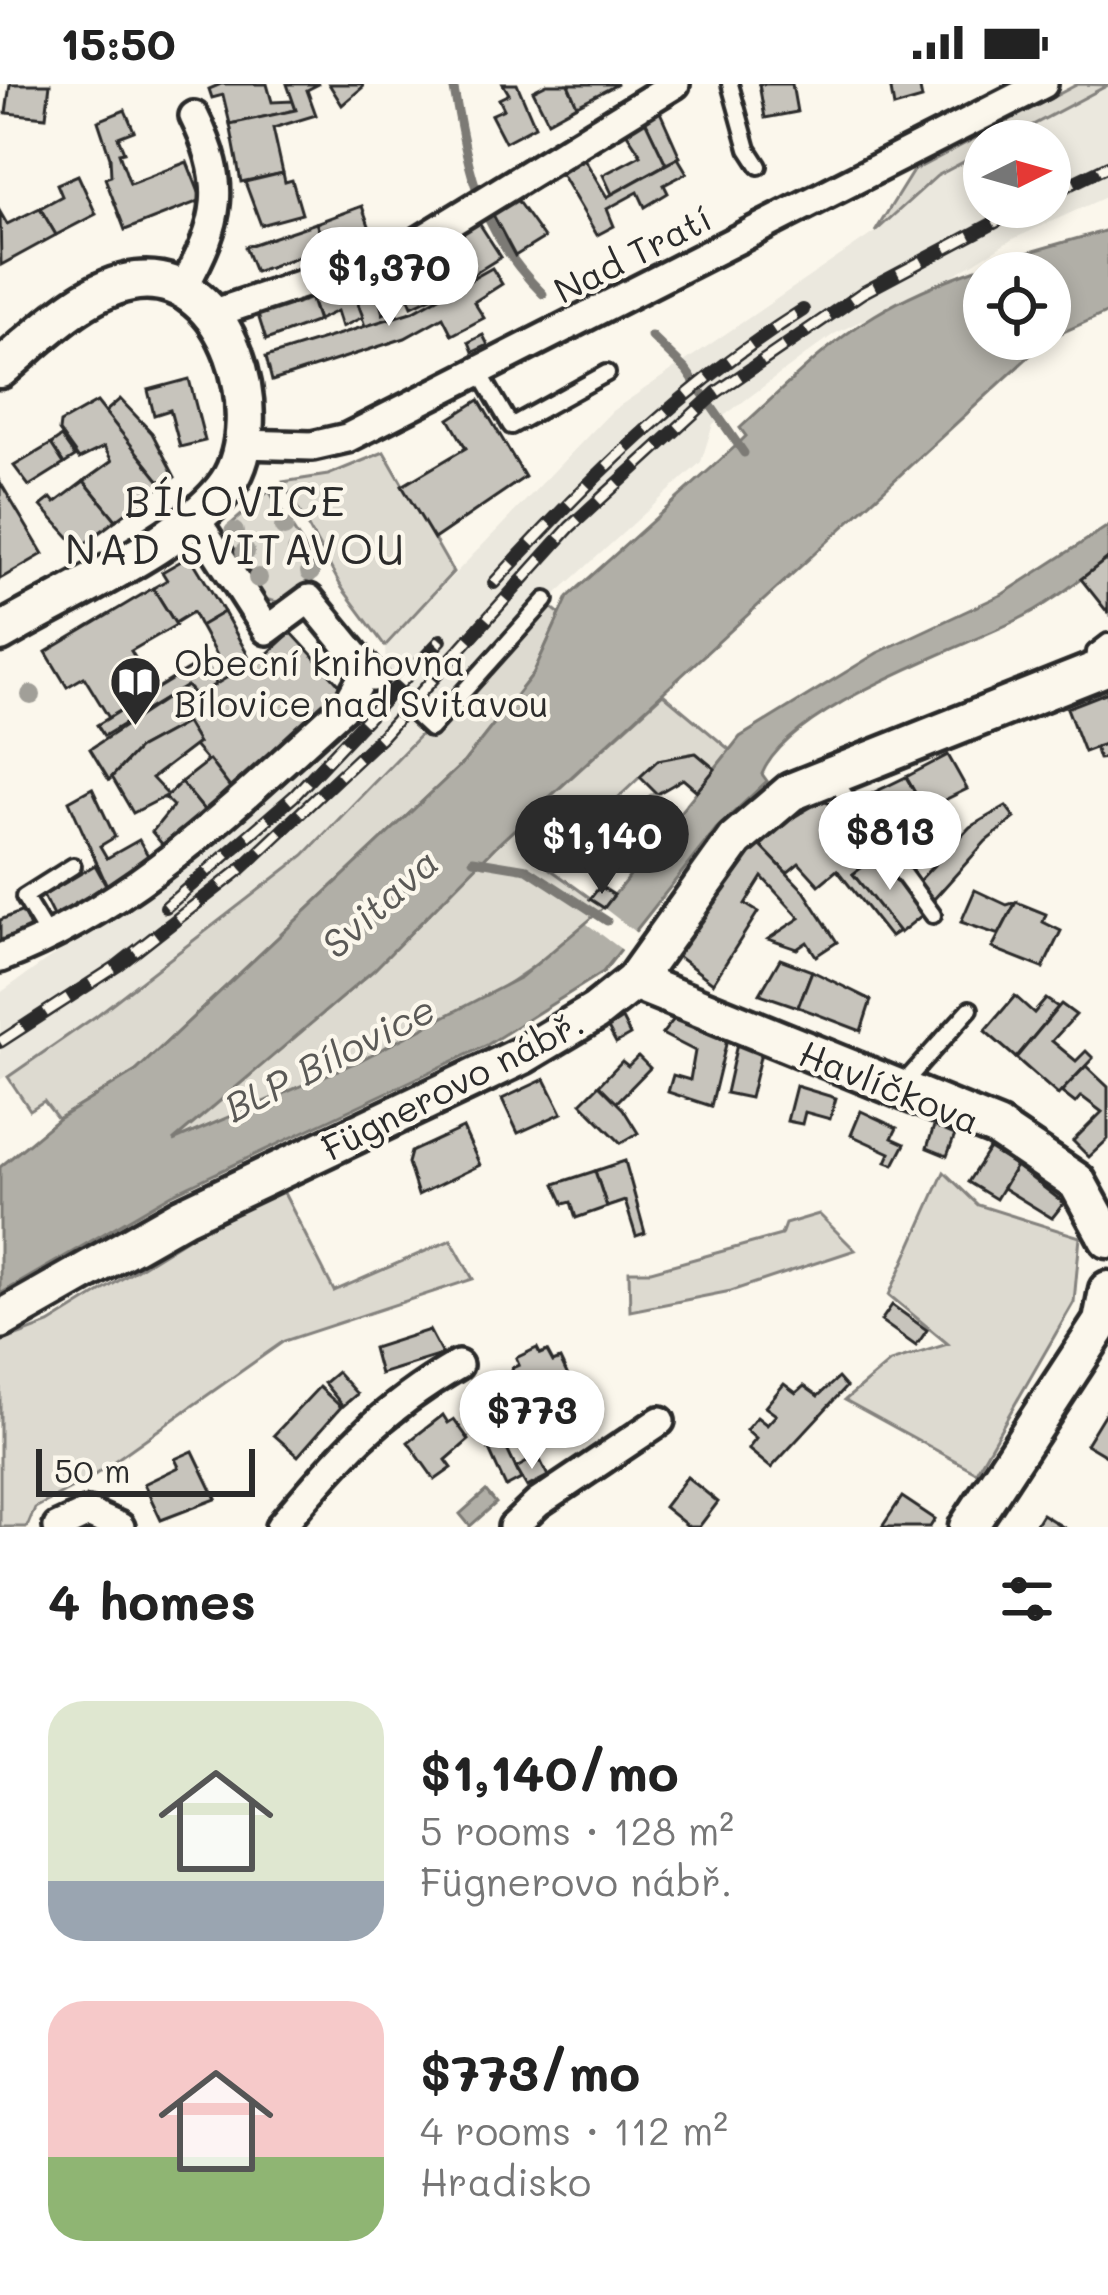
<!DOCTYPE html>
<meta charset="utf-8">
<style>
:root{--surface:#fff;--page:#f6f6f6;--text:#222;--muted:#767676;--accent:#2b2b2b}
body{margin:0;font-family:Mali,sans-serif;background:var(--page);color:var(--text);height:100vh;display:flex;flex-direction:column;font-size:45px;white-space:nowrap}
*{box-sizing:border-box;margin:0}
p{font-size:39px;color:var(--muted)}
.icon{flex:none;width:66px;height:66px;fill:none;stroke:currentColor;stroke-width:2;stroke-linecap:round;stroke-linejoin:round}
.map{position:relative;height:1443px;overflow:hidden}
.drawer{display:flex;flex-direction:column;background:var(--surface);flex:1}
.drawer>*{flex:none}
.needle{width:78px;rotate:85deg}
.controls{position:absolute;left:963px;top:36px;display:grid;gap:24px}
.controls a{display:grid;place-items:center;width:108px;height:108px;border-radius:50%;background:var(--surface);box-shadow:0 6px 18px #0003;font-size:60px}
.scale{position:absolute;left:36px;bottom:30px;width:219px;box-sizing:border-box;padding-left:12px;border:6px solid #2b2b2b;border-top:0;font-size:33px;line-height:42px;white-space:nowrap;color:#2b2b2b;-webkit-text-stroke:9px #fbf7ec;paint-order:stroke}
.price{position:absolute;translate:-50% -102px;padding:0 27px;border-radius:42px;background:#fff;color:#222;font-size:39px;line-height:78px;filter:drop-shadow(0 3px 6px #0008)}
.price::after{content:'';position:absolute;left:50%;top:72px;width:36px;height:27px;margin-left:-18px;background:inherit;clip-path:polygon(0 0,100% 0,50% 100%)}
.price.current{background:var(--accent);color:#fff}
ul{padding:0;list-style:none}
li{display:flex;align-items:center;gap:36px;height:300px;padding:0 48px}
li span{display:grid;place-items:center;flex:none;width:336px;height:240px;border-radius:36px;color:#555}
li>.icon{margin-inline-start:auto}
span .icon{width:144px;height:144px;fill:#fffc;stroke-width:1}
li b{font-size:51px}
h2{display:flex;justify-content:space-between;align-items:center;height:144px;padding:0 48px;font-size:51px}
.status{display:flex;justify-content:space-between;align-items:center;height:84px;padding:0 60px;background:var(--surface);direction:ltr}
.status svg{height:33px;fill:currentColor}
.map>svg:first-child{display:block}
</style>
<div class="status"><b>15:50</b><svg viewBox="0 0 49 12"><path d="M0 12V9h3v3zM5 12V6h3v6zM10 12V3h3v9zM15 12V0h3v12zM26 1h20v11H26zM47 4h2v5h-2z"/></svg></div>
<div class="map">
<svg width="1108" height="1443" viewBox="0 0 1108 1443">
<rect width="100%" height="100%" fill="#fbf7ec"/>
<filter id="ink" filterUnits="userSpaceOnUse"><feTurbulence type="fractalNoise" baseFrequency=".00833" numOctaves="2"/><feDisplacementMap in="SourceGraphic" scale="24" xChannelSelector="R" yChannelSelector="G"/><feConvolveMatrix kernelMatrix="1 2 1 2 8 2 1 2 1" color-interpolation-filters="sRGB"/></filter>
<g filter="url(#ink)">
<!-- built -->
<polygon fill="#ebe8de" points="1108,1 1108,112 1013,155 946,196 834,250 713,340 701,378 556,510 304,771 96,932 0,996 0,909 158,799 334,638 386,585 385,562 612,327 875,148 937,92 984,67 984,123 1050,123 1050,57 1003,57"/>
<!-- green -->
<g fill="#dddad0" stroke="#84827e" stroke-width="3">
<polygon points="1078,0 1108,1 1003,57 984,57 984,67 937,92 875,148 913,87"/>
<polygon points="384,368 453,488 385,562 342,504 283,398 328,391"/>
<polygon points="269,407 319,486 307,505 282,519 264,515 224,467 232,462 226,455 231,440"/>
<polygon points="547,520 560,530 533,590 464,678 136,987 58,1035 44,1017 30,1026 8,993 96,932 304,771"/>
<path d="M663 610 730 666 715 685 695 669 658 676 546 782 604 824C485 940 318 994 169 1059L374 886 495 763Z"/>
<polygon points="944,1088 978,1121 1080,1153 1074,1218 976,1388 845,1316 890,1278 948,1260 889,1211"/>
<polygon points="283,1107 334,1207 451,1156 473,1195 284,1257 89,1395 35,1424 27,1443 0,1443 0,1258 49,1240 194,1150"/>
<polygon points="819,1130 855,1166 731,1207 630,1227 629,1187 651,1187 781,1151 785,1140"/>
</g>
<!-- water -->
<g fill="#b1afa7" stroke="#7b7a75" stroke-width="3">
<path d="M1108 146V228L1050 254V189H984V255H1048L495 763 374 886 173 1057 359 977 521 893 604 824 740 653 877 569 1003 510 1108 442V474C1078 497 1049 521 1015 537 952 568 789 624 762 690L767 697 716 745 603 888 487 961 172 1110 0 1210V1083L58 1035 136 987 464 678 533 590 568 513 738 360 746 352 740 344C783 305 825 261 875 231 945 189 1029 168 1108 146Z"/>
<polygon points="486,1407 496,1419 470,1442 460,1430"/>
</g>
<!-- pier -->
<polygon fill="#fbf7ec" points="604,824 639,851 625,868 587,840"/>
<g fill="none" stroke-linecap="round" stroke-linejoin="round">
<!-- stream -->
<g stroke="#7b7a75" stroke-width="9">
<path d="M453 0C469 88 477 144 543 210"/>
<polyline points="651,252 686,286 744,369"/>
<polyline points="473,776 527,785 607,837"/>
</g>
</g>
<!-- building -->
<g fill="#c7c4bc" stroke="#2b2b2b" stroke-width="3">
<polygon points="10,0 50,0 46,33 6,29"/>
<polygon points="221,0 267,0 272,18 293,17 296,26 230,40 223,11 212,14 209,5"/>
<polygon points="287,0 319,0 307,6 316,31 273,44 283,89 241,98 230,40 296,26"/>
<polygon points="329,0 362,0 363,3 342,21"/>
<polygon points="503,0 517,0 535,42 505,58 491,31 504,25 499,15 509,10"/>
<polygon points="547,0 568,0 577,21 548,37 533,7"/>
<polygon points="568,0 618,0 577,21"/>
<polygon points="759,0 792,0 797,28 765,34"/>
<polygon points="890,0 919,0 922,15 894,23"/>
<polygon points="125,26 134,47 118,53 124,68 119,69 130,100 187,78 202,116 125,146 105,94 111,92 110,73 98,37"/>
<polygon points="660,28 680,73 666,80 644,35"/>
<polygon points="644,34 666,80 612,110 603,91 641,71 624,45"/>
<polygon points="580,68 607,113 678,74 687,89 664,101 668,109 645,123 638,108 607,125 614,142 597,151 557,83"/>
<polygon points="283,89 285,98 292,96 302,130 261,141 245,98"/>
<polygon points="78,91 96,130 56,151 40,124 62,112 57,100"/>
<polygon points="514,112 544,154 515,172 491,127"/>
<polygon points="362,122 372,150 327,167 316,139"/>
<polygon points="40,124 56,151 1,181 0,128 7,140"/>
<polygon points="477,136 501,173 469,193 445,155"/>
<polygon points="316,139 325,163 255,188 245,163"/>
<polygon points="423,172 436,204 444,207 412,222 395,182"/>
<polygon points="395,182 402,200 398,212 380,219 383,230 395,225 398,233 366,245 350,199"/>
<polygon points="492,184 502,200 474,218 484,234 452,251 443,233 405,254 272,297 266,273 414,227"/>
<polygon points="350,199 363,233 342,243 337,227 318,236 310,213"/>
<polygon points="310,213 318,237 266,256 258,231"/>
<polygon points="483,251 488,261 473,268 469,258"/>
<polygon points="189,295 205,357 180,363 170,326 154,331 148,306"/>
<polygon points="120,315 152,349 175,393 163,401 104,329"/>
<polygon points="479,316 525,393 434,455 402,402 466,364 449,335"/>
<polygon points="97,318 163,401 116,436 84,397 112,377 104,363 79,375 59,347 60,339"/>
<polygon points="61,353 75,373 64,380 51,360"/>
<polygon points="51,360 64,380 29,402 14,382"/>
<polygon points="84,397 116,436 79,464 41,422 51,414 55,419"/>
<polygon points="0,398 43,470 0,495"/>
<polygon points="190,472 224,528 200,542 193,528 175,539 153,504 167,496 162,488"/>
<polygon points="1108,474 1108,529 1081,495"/>
<polygon points="153,504 176,541 131,567 155,606 109,634 84,593 67,603 46,568"/>
<polygon points="224,528 254,582 291,548 350,612 235,710 194,662 198,659 170,612 187,602 196,612 228,593 200,542"/>
<polygon points="204,576 216,600 196,612 187,602 104,652 97,641"/>
<polygon points="1108,608 1108,659 1084,668 1067,624"/>
<polygon points="170,612 186,639 138,665 109,696 90,665"/>
<polygon points="186,639 198,659 152,694 168,711 133,729 112,693 138,665"/>
<polygon points="1108,659 1108,674 1099,675 1095,663"/>
<polygon points="696,669 715,685 697,707 683,695 657,710 640,693 658,676"/>
<polygon points="948,671 967,705 924,726 906,693"/>
<polygon points="209,676 235,710 208,731 181,698"/>
<polygon points="906,693 921,719 881,737 867,712"/>
<polygon points="181,698 208,731 167,766 152,748 173,722 165,714"/>
<polygon points="92,704 115,753 100,762 107,774 139,756 153,780 109,806 69,717"/>
<polygon points="821,717 844,723 881,769 853,790 899,847 890,853 837,786 819,801 799,779 787,789 755,756"/>
<polygon points="1006,722 1015,734 986,757 934,815 917,799 970,743"/>
<polygon points="755,756 804,807 837,858 816,872 807,858 797,865 768,855 800,834 762,793 745,820 758,828 713,899 676,871"/>
<polygon points="881,769 926,828 900,849 853,790"/>
<polygon points="95,781 109,806 56,838 43,812"/>
<polygon points="600,802 614,811 604,824 590,815"/>
<polygon points="975,806 1007,821 1016,818 999,851 961,838"/>
<polygon points="1016,818 1046,830 1043,838 1061,847 1043,884 992,864"/>
<polygon points="23,827 32,849 0,861 0,836"/>
<polygon points="780,875 812,887 798,923 760,910"/>
<polygon points="812,887 871,916 861,947 798,923"/>
<polygon points="1015,912 1034,929 1046,915 1058,923 1016,974 985,947"/>
<polygon points="1061,920 1076,931 1052,957 1076,977 1086,967 1093,974 1058,1011 1016,974"/>
<polygon points="622,935 630,951 616,959 608,944"/>
<polygon points="674,935 727,956 711,1022 668,1008 673,991 690,996 695,967 662,950"/>
<polygon points="737,960 761,969 750,1014 726,1009"/>
<polygon points="638,972 650,984 616,1019 599,1001 622,977 628,982"/>
<polygon points="1086,982 1108,1003 1108,1055 1089,1073 1073,1057 1102,1028 1081,1012 1075,1019 1061,1008"/>
<polygon points="545,995 562,1029 518,1049 502,1015"/>
<polygon points="599,1001 623,1025 638,1049 621,1059 581,1019"/>
<polygon points="796,1002 836,1014 830,1035 805,1028 802,1040 787,1037"/>
<polygon points="861,1027 897,1044 892,1054 905,1060 894,1081 886,1078 890,1069 851,1051"/>
<polygon points="934,1042 955,1051 947,1072 927,1064"/>
<polygon points="463,1044 480,1081 418,1111 408,1079 411,1068"/>
<polygon points="989,1065 1016,1082 996,1115 968,1098"/>
<polygon points="625,1077 645,1149 636,1152 625,1117 607,1123 595,1087"/>
<polygon points="1016,1082 1064,1119 1052,1134 1003,1104"/>
<polygon points="595,1087 607,1123 576,1134 571,1118 564,1120 555,1100"/>
<polygon points="892,1221 927,1246 916,1262 881,1237"/>
<polygon points="429,1246 445,1276 441,1271 380,1290 373,1264"/>
<polygon points="537,1264 540,1270 547,1267 553,1278 560,1275 568,1292 557,1306 519,1317 512,1284 519,1281 516,1274"/>
<polygon points="337,1288 357,1310 343,1322 324,1299"/>
<polygon points="838,1294 846,1303 771,1384 748,1365 756,1355 746,1346 757,1333 767,1341 776,1331 765,1323 784,1300 796,1309 804,1302 818,1312"/>
<polygon points="319,1303 341,1323 298,1372 274,1351"/>
<polygon points="1108,1324 1108,1373 1086,1360"/>
<polygon points="443,1331 448,1339 454,1335 469,1356 446,1376 452,1384 435,1396 408,1358"/>
<polygon points="504,1359 521,1395 506,1403 489,1366"/>
<polygon points="193,1367 216,1415 161,1436 144,1400 179,1383 175,1375"/>
<polygon points="538,1372 548,1392 527,1403 516,1384"/>
<polygon points="687,1393 718,1418 699,1443 689,1443 664,1423"/>
<polygon points="902,1413 935,1435 930,1443 882,1443"/>
<polygon points="1042,1430 1063,1443 1034,1443"/>
</g>
<g fill="none" stroke-linecap="round" stroke-linejoin="round">
<defs>
<g id="lane">
<polyline points="730,0 748,65 759,82"/>
<polyline points="479,287 511,342 607,289"/>
<polyline points="1094,582 1095,568 1108,558"/>
<polyline points="414,630 430,645 546,516"/>
<polyline points="833,695 933,831"/>
<polyline points="50,856 24,813 73,782"/>
<polyline points="901,1002 970,925"/>
</g>
<g id="street">
<path d="M184 202C220 138 228 100 194 32"/>
<polyline points="215,229 407,165 675,0"/>
<polyline points="242,360 312,362 347,354 1043,0"/>
<polyline points="195,434 267,546 309,515 373,593"/>
<path d="M0 874C138 822 239 716 348 619L366 587"/>
<polyline points="58,1443 88,1429 120,1443"/>
<path d="M280 1443C337 1375 379 1326 458 1281"/>
<polyline points="513,1443 538,1419 660,1337"/>
</g>
<g id="secondary">
<path d="M0 285C39 253 85 203 137 197 231 187 270 335 228 399 189 457 62 512 0 549"/>
<polyline points="634,897 997,1044 1077,1098 1108,1155"/>
<polyline points="0,1236 183,1132 523,971 595,928 634,897 735,756 791,708 1108,582"/>
<polyline points="968,1443 1102,1238 1108,1206"/>
</g>
</defs>
<!-- lane casing -->
<use href="#lane" stroke="#2b2b2b" stroke-width="22"/>
<!-- street casing -->
<use href="#street" stroke="#2b2b2b" stroke-width="36"/>
<!-- secondary casing -->
<use href="#secondary" stroke="#2b2b2b" stroke-width="45"/>
<!-- lane -->
<use href="#lane" stroke="#fbf7ec" stroke-width="14"/>
<!-- street -->
<use href="#street" stroke="#fbf7ec" stroke-width="27"/>
<!-- secondary -->
<use href="#secondary" stroke="#fbf7ec" stroke-width="36"/>
<defs>
<g id="rail">
<polyline points="1050,110 1108,82"/>
<path d="M494 499C588 396 685 300 803 226"/>
<polyline points="166,823 294,712 441,556"/>
<polyline points="0,958 117,882 241,785 380,654 570,443 717,308 862,209 1024,123"/>
</g>
</defs>
<!-- rail casing -->
<use href="#rail" stroke="#2b2b2b" stroke-width="14"/>
<!-- rail -->
<use href="#rail" stroke="#fbf7ec" stroke-width="9" stroke-dasharray="27" stroke-linecap="butt"/>
</g>
<!-- trees -->
<g fill="#a19f98">
<circle cx="284" cy="443" r="10"/>
<circle cx="234" cy="448" r="10"/>
<circle cx="297" cy="467" r="10"/>
<circle cx="245" cy="468" r="10"/>
<circle cx="310" cy="488" r="10"/>
<circle cx="258" cy="494" r="10"/>
<circle cx="31" cy="611" r="10"/>
<circle cx="654" cy="719" r="10"/>
</g>
</g>
<!-- icons -->
<defs>
<symbol id="library-pin" viewBox="-11 -11 22 30"><path d="M0 17L-7.5 6A9.5 9.5 0 1 1 7.5 6Z" fill="#2b2b2b" stroke="#fbf7ec"/><path d="M-6-4Q-3-5.5-.7-3.5V5Q-3 3-6 4ZM6-4Q3-5.5 .7-3.5V5Q3 3 6 4Z" fill="#fff"/></symbol>
</defs>
<g fill-rule="evenodd">
<use href="#library-pin" x="106" y="568" width="59" height="81"/>
</g>
<g text-anchor="middle" dominant-baseline="central" stroke-width="9" stroke-linejoin="round" paint-order="stroke">
<!-- street labels -->
<g font-size="36" fill="#2b2b2b" stroke="#fbf7ec">
<text transform="translate(632 169) rotate(-27)">Nad Tratí</text>
<text transform="translate(452 1000) rotate(-27)">Fügnerovo nábř.</text>
<text transform="translate(890 1002) rotate(22)">Havlíčkova</text>
</g>
<!-- poi labels -->
<g font-size="36" fill="#2b2b2b" stroke="#fbf7ec" text-anchor="start">
<text x="174" y="577">Obecní knihovna<tspan x="174" dy="41">Bílovice nad Svitavou</tspan></text>
</g>
<!-- water labels -->
<g font-size="39" font-style="italic" fill="#5a5956" stroke="#fbf7ec">
<text transform="translate(379 818) rotate(-42)">Svitava</text>
<text transform="translate(329 973) rotate(-27)">BLP Bílovice</text>
</g>
<!-- quarter labels -->
<g font-size="42" letter-spacing="3" fill="#2b2b2b" stroke="#fbf7ec">
<text x="236" y="416">BÍLOVICE<tspan x="236" dy="48">NAD SVITAVOU</tspan></text>
</g>
</g>
</svg>
<div class="controls">
<a><svg class="needle" viewBox="-14 -14 28 28"><path d="M0-13l5 13h-10z" fill="#e53935"/><path d="M0 13l5-13h-10z" fill="#767676"/></svg></a>
<a><svg class="icon" aria-label="locate" viewBox="0 0 24 24"><circle cx="12" cy="12" r="6"/><path d="M12 2v4M12 18v4M2 12h4M18 12h4"/></svg></a>
</div>
<div class="scale">50 m</div>
<b class="price" style="left:389px;top:245px">$1,370</b>
<b class="price" style="left:890px;top:809px">$813</b>
<b class="price current" style="left:602px;top:813px">$1,140</b>
<b class="price" style="left:532px;top:1388px">$773</b>
</div>
<section class="drawer">
<h2>4 homes<svg class="icon" aria-label="filters" viewBox="0 0 24 24"><path d="M4 7h16M4 17h16"/><circle cx="9" cy="7" r="2"/><circle cx="15" cy="17" r="2"/></svg></h2>
<ul>
<li><span style="background:linear-gradient(#dfe7d0 75%,#9aa5b1 0)"><svg class="icon" aria-label="home" viewBox="0 0 24 24"><path d="M3 11l9-7 9 7M6 9v11h12V9"/></svg></span><div><b>$1,140/mo</b><p>5 rooms · 128 m²</p><p>Fügnerovo nábř.</p></div></li>
<li><span style="background:linear-gradient(#f6c9c9 65%,#8fb573 0)"><svg class="icon" aria-label="home" viewBox="0 0 24 24"><path d="M3 11l9-7 9 7M6 9v11h12V9"/></svg></span><div><b>$773/mo</b><p>4 rooms · 112 m²</p><p>Hradisko</p></div></li>
</ul>
</section>
